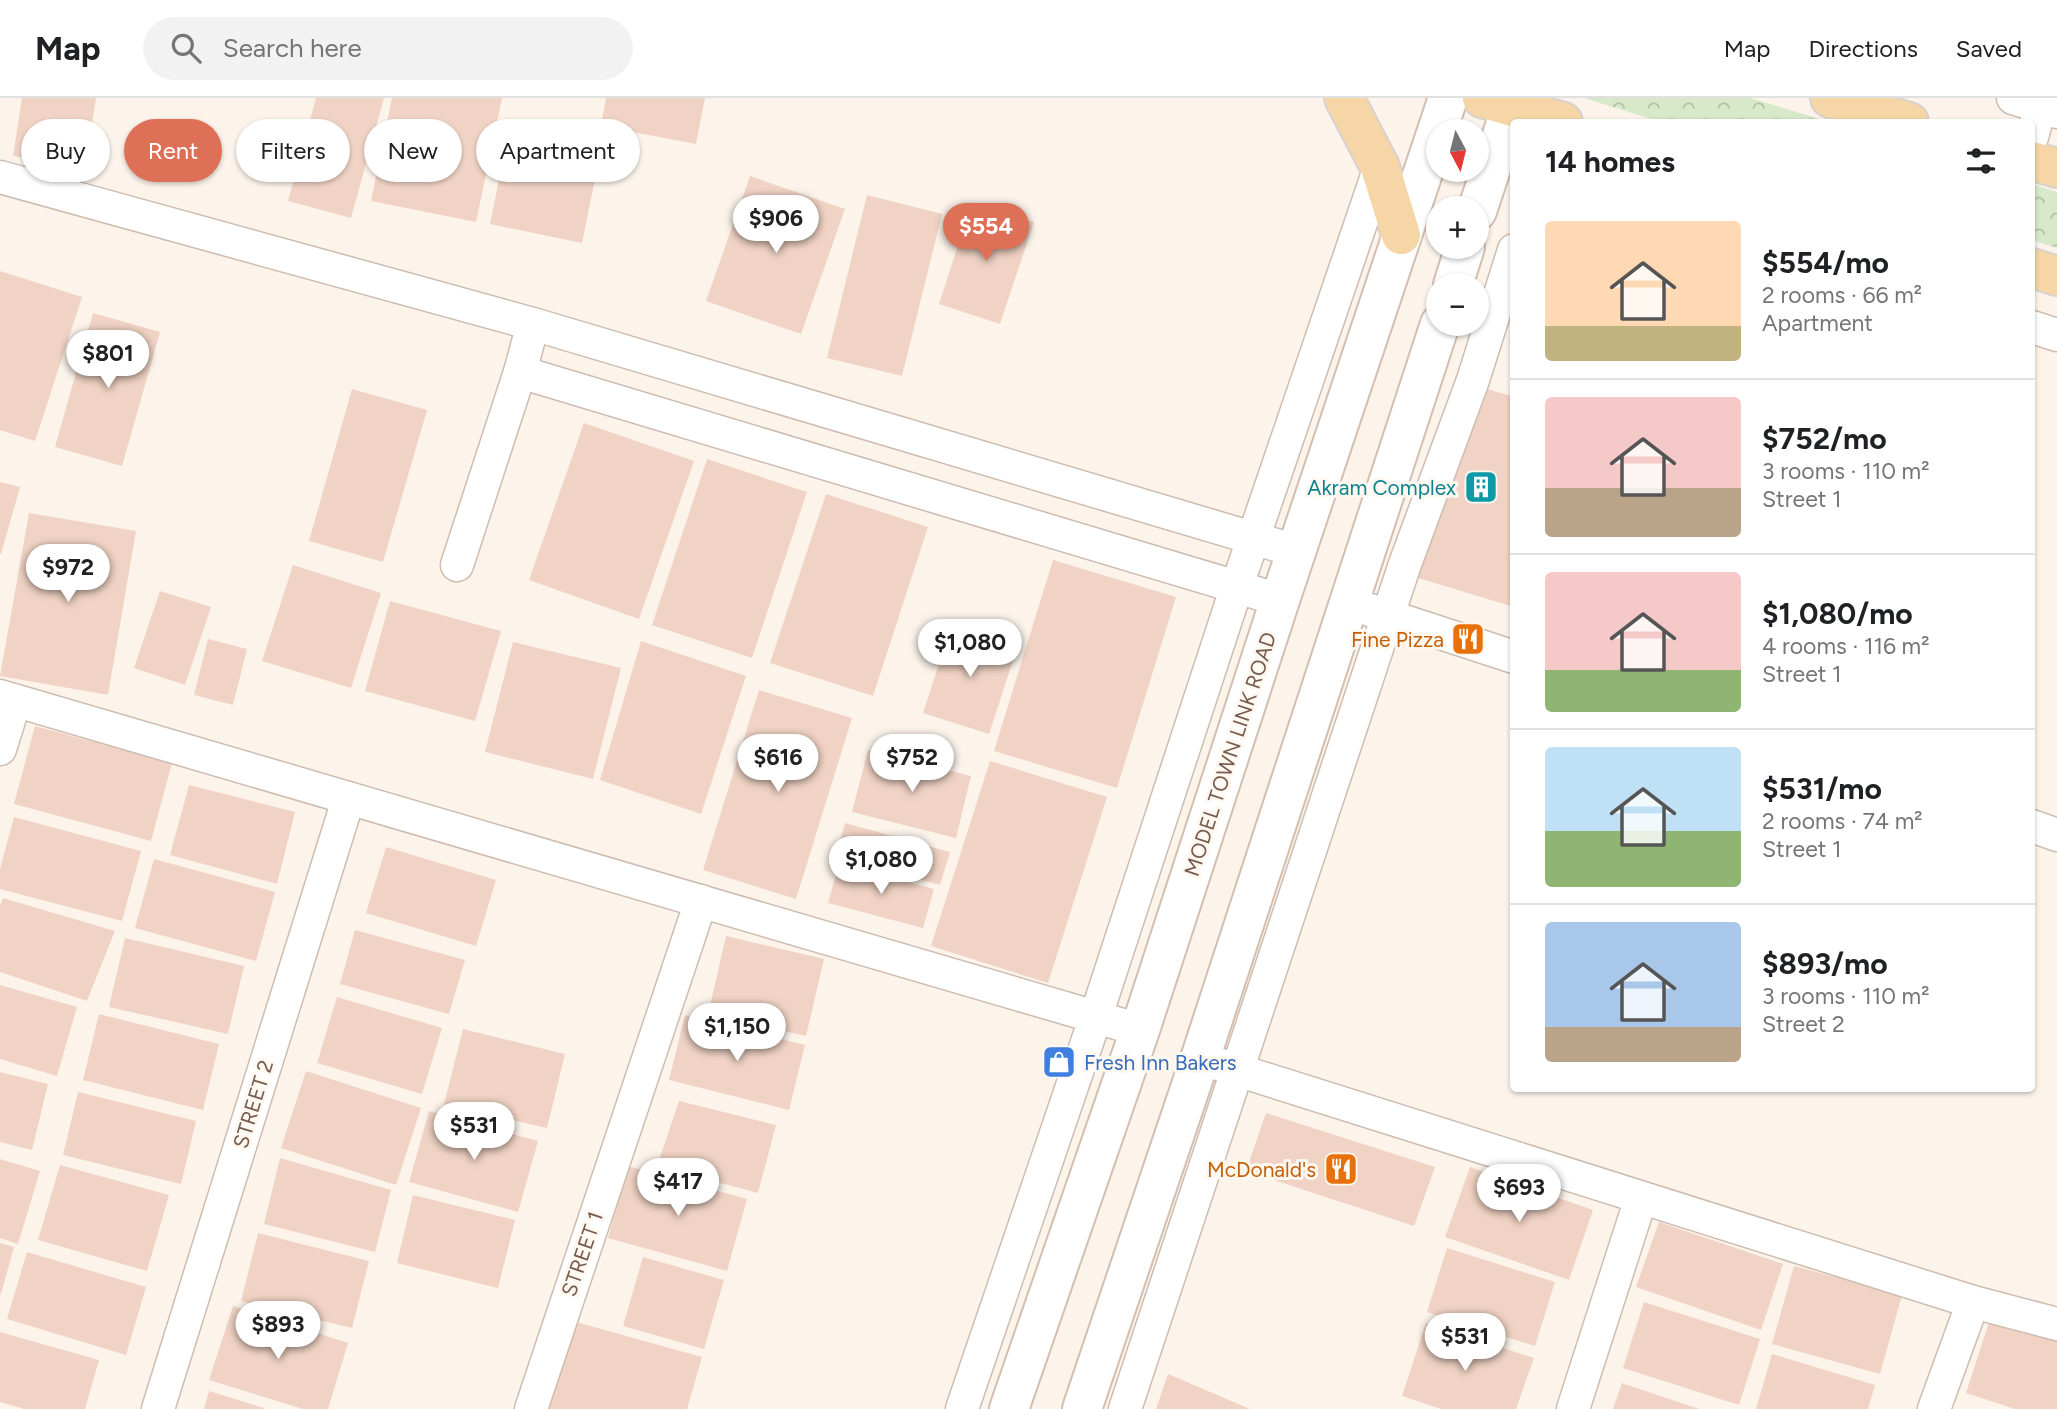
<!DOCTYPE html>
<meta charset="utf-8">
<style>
:root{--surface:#fff;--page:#f2f2f2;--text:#202124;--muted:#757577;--line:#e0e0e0;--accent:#de7057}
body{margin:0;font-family:Figtree,sans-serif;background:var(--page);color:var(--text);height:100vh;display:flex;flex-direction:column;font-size:26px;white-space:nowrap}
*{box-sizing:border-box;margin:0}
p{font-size:23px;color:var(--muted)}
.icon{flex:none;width:38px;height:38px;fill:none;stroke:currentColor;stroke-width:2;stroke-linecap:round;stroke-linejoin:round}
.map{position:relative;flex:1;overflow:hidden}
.drawer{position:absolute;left:1510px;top:21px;width:525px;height:973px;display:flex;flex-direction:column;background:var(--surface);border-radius:7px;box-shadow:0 2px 5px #0004}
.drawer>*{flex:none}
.top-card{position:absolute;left:21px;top:21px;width:665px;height:63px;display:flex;gap:14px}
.needle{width:46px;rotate:173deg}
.fabs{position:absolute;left:1426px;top:21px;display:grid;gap:14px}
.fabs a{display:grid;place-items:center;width:63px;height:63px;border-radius:50%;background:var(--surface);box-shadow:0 2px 5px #0004;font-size:35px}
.price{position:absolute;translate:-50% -60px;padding:0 16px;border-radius:24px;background:#fff;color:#222;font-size:23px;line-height:46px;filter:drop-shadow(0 2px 4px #0008)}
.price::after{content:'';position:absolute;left:50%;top:42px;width:21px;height:16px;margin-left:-10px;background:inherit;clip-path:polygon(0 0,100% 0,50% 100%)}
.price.active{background:var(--accent);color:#fff}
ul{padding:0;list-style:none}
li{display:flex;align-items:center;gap:21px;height:175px;padding:0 35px}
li+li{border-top:2px solid var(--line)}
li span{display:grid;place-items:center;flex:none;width:196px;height:140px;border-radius:7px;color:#555}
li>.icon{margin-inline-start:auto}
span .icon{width:84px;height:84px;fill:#fffc;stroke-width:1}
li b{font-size:30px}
h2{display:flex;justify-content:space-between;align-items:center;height:84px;padding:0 35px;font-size:30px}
.tag{padding:0 24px;border-radius:32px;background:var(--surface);box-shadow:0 2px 5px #0004;font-size:24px;line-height:63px}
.tag.active{background:var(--accent);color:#fff}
header{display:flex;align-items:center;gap:42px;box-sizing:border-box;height:98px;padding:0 35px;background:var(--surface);border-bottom:2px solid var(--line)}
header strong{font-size:33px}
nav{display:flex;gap:38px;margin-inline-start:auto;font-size:24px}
.search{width:490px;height:63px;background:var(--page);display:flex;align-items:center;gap:18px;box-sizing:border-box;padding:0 24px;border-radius:38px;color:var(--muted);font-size:26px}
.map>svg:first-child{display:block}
</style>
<header>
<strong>Map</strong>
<div class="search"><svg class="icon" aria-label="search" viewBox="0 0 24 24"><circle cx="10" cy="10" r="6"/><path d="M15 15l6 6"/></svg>Search here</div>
<nav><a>Map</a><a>Directions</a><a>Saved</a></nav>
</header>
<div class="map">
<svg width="2057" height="1311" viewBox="0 0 2057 1311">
<defs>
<pattern id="forest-crowns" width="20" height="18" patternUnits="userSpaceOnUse" patternTransform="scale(1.75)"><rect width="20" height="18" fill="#d7e9c9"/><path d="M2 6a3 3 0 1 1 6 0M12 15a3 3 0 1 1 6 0" fill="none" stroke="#b3c0a5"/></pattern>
</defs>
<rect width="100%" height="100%" fill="#fcf4eb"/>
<!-- forest -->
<g fill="url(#forest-crowns)">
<polygon points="1584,0 1750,0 1830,24 1661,24"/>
<polygon points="2032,86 2057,94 2057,150 2032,142"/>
</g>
<!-- building -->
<g fill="#f0d3c4">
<polygon points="22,0 96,0 85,69 13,58"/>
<polygon points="316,0 384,0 351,120 288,103"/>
<polygon points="392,0 502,0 476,124 371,103"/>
<polygon points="606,0 705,0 696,46 601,28"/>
<polygon points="511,23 603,42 582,145 490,126"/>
<polygon points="750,78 845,111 801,236 706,203"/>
<polygon points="867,97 942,116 902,278 827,260"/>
<polygon points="972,104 1034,124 1000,226 939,206"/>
<polygon points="0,173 82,199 35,343 0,332"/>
<polygon points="93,215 160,234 122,368 55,349"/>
<polygon points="1484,290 1514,299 1514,509 1415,479"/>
<polygon points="352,291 427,312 383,464 309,443"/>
<polygon points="584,325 694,363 639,521 529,482"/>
<polygon points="707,361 807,394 752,560 652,527"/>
<polygon points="0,384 20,389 1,456 0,456"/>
<polygon points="826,396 928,429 873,598 770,565"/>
<polygon points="29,415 136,433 108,597 0,578"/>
<polygon points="1053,462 1176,499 1117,690 994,653"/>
<polygon points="293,467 381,495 351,590 262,563"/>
<polygon points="160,493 211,509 185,587 134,570"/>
<polygon points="390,503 501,533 475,623 365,593"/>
<polygon points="952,526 1018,547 989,636 923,615"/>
<polygon points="208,541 247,551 233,607 194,597"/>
<polygon points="641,543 746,578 701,716 600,682"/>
<polygon points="513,544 621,570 593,681 485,654"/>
<polygon points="759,592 852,620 796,801 703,772"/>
<polygon points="35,628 172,665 151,743 14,706"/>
<polygon points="868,652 971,678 956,740 852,714"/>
<polygon points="990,663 1107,699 1048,885 931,848"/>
<polygon points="189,687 295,714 277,786 170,757"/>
<polygon points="14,719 141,753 122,823 0,791 0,771"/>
<polygon points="845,725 950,754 940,787 836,758"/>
<polygon points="386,749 496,782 476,848 366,815"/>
<polygon points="154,761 275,794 256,863 135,830"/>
<polygon points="839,765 934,791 923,830 828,805"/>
<polygon points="3,800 115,833 87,903 0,874 0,807"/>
<polygon points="355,832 465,862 449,916 340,886"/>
<polygon points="726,838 824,861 806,938 708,916"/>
<polygon points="125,840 244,868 228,936 109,909"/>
<polygon points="0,887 77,909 57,978 0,961"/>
<polygon points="337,899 442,930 422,996 317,965"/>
<polygon points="99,916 219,946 203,1012 83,982"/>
<polygon points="685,917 805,947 789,1012 669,982"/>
<polygon points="463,931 565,956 547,1030 444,1006"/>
<polygon points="306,973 421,1010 396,1087 281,1050"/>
<polygon points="0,974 48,986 32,1052 0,1044"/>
<polygon points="78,994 196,1023 181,1086 63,1057"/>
<polygon points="679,1003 776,1027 758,1095 657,1068"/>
<polygon points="429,1013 538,1043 518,1114 409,1084"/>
<polygon points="1266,1015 1435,1069 1414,1128 1246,1073"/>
<polygon points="280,1060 391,1092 375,1154 264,1126"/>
<polygon points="0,1061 40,1073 18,1146 0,1140"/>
<polygon points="60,1067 169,1097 147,1173 38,1142"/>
<polygon points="628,1068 747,1101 727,1173 608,1140"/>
<polygon points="1470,1069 1593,1112 1569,1182 1445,1139"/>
<polygon points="413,1097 515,1122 498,1190 397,1165"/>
<polygon points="1659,1124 1783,1166 1761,1232 1636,1189"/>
<polygon points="258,1135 369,1163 352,1230 241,1203"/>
<polygon points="0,1145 14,1149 1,1196 0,1195"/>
<polygon points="1447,1150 1555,1184 1535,1248 1427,1214"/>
<polygon points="27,1154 146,1189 126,1257 7,1221"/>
<polygon points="643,1159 724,1182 704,1251 623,1228"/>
<polygon points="1794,1168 1902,1197 1880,1276 1772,1246"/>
<polygon points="1644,1204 1760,1241 1739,1307 1623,1270"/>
<polygon points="233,1208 348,1245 328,1311 303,1311 209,1282"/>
<polygon points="1993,1212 2057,1233 2057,1311 2015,1311 1966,1295"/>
<polygon points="565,1221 702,1259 687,1311 540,1311"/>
<polygon points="1426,1225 1534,1260 1516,1311 1441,1311 1402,1298"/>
<polygon points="0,1234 99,1262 85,1311 24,1311 0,1304"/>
<polygon points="1772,1256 1875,1287 1868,1311 1756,1311"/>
<polygon points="1168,1276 1250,1311 1156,1311"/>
<polygon points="1622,1285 1699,1311 1613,1311"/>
<polygon points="209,1293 264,1310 264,1311 204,1311"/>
</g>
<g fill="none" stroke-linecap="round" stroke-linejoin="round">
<defs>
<g id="minor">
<polyline points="2013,0 2057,14"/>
<polyline points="2032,39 2043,0"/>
<polyline points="0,79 533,226 1296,453"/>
<polyline points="2032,229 2057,237"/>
<polyline points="520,274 1280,502"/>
<polyline points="457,467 520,274 533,226"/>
<polyline points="1370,512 1514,559"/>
<polyline points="0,598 1140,932"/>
<polyline points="0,651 15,603"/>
<polyline points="2032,728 2057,737"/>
<polyline points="1218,966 1973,1204 2057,1226"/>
<polyline points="158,1311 348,702"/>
<polyline points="531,1311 701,803"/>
<polyline points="962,1311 1096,918 1237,488 1380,69"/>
<polyline points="1125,1311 1405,466 1473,282 1514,152"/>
<polyline points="1573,1311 1641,1100"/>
<polyline points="1934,1311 1973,1204"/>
</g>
<g id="secondary">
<polyline points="1477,113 1511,10"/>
<polyline points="1453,187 1465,149"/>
<polyline points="1009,1311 1140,932 1280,502 1448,0"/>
<polyline points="1082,1311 1200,961 1440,226"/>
</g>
<g id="primary">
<polyline points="1344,0 1380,69 1401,137"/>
<polyline points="1482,0 1563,24"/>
<polyline points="1830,0 1909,24"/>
<polyline points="2032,63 2057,70"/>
<polyline points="2032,170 2057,178"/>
</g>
</defs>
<!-- minor casing -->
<use href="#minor" stroke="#cebcb0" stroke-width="35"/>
<!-- secondary casing -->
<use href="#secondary" stroke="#d3beb0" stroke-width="42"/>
<!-- primary casing -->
<use href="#primary" stroke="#d9d1cd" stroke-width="42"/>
<!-- minor -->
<use href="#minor" stroke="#fff" stroke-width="32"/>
<!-- secondary -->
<use href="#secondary" stroke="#fff" stroke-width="38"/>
<!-- primary -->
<use href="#primary" stroke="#f6d6a7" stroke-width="38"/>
</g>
<!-- icons -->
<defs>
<symbol id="building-square" viewBox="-11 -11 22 22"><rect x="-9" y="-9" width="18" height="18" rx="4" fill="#0f9aa8" stroke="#fef8f1"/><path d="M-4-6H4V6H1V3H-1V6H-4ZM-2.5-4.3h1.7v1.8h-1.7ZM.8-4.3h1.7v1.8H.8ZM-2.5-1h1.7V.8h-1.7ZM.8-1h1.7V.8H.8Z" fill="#fff"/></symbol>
<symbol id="restaurant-square" viewBox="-11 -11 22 22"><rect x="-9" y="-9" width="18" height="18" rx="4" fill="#e8710a" stroke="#fef8f1"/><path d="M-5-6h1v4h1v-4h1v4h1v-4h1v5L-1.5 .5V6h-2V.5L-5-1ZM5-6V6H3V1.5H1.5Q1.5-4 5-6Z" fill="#fff"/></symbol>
<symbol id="shop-square" viewBox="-11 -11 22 22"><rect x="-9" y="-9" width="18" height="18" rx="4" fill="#3f7fe0" stroke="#fef8f1"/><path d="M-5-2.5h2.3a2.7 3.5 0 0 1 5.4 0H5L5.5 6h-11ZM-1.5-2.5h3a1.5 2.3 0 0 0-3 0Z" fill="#fff"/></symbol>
</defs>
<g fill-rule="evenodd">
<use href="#building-square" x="1462" y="370" width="38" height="38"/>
<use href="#restaurant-square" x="1449" y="522" width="38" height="38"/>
<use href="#shop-square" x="1040" y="945" width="38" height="38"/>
<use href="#restaurant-square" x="1322" y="1052" width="38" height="38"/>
</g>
<g text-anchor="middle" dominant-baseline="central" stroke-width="6" stroke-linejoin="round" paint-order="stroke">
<!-- culture labels -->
<g font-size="21" fill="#0d838f" stroke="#fef8f1" text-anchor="end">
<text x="1456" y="389">Akram Complex</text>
</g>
<!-- food labels -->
<g font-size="21" fill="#c56008" stroke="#fef8f1" text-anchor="end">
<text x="1444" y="541">Fine Pizza</text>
<text x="1316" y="1071">McDonald's</text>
</g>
<!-- street labels -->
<g font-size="21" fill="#765b4e" stroke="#fef8f1">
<text transform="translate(1230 656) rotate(-72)">MODEL TOWN LINK ROAD</text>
<text transform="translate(253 1006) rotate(-73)">STREET 2</text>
<text transform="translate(582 1156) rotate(-71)">STREET 1</text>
</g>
<!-- shop labels -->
<g font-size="21" fill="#366cbe" stroke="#fef8f1" text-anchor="start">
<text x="1084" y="964">Fresh Inn Bakers</text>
</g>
</g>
</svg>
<div class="fabs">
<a><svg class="needle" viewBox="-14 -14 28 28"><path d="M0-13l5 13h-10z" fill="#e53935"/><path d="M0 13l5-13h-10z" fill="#757577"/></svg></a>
<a>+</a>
<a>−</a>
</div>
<b class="price" style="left:776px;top:157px">$906</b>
<b class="price active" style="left:986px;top:165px">$554</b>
<b class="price" style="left:108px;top:292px">$801</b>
<b class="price" style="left:68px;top:506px">$972</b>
<b class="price" style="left:970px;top:581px">$1,080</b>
<b class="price" style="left:778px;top:696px">$616</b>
<b class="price" style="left:912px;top:696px">$752</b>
<b class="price" style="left:881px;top:798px">$1,080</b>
<b class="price" style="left:737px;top:965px">$1,150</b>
<b class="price" style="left:474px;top:1064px">$531</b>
<b class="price" style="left:678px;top:1120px">$417</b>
<b class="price" style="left:1519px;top:1126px">$693</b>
<b class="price" style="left:278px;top:1263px">$893</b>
<b class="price" style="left:1465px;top:1275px">$531</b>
<div class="top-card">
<a class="tag">Buy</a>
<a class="tag active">Rent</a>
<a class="tag">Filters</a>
<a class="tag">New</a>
<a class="tag">Apartment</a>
</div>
<section class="drawer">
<h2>14 homes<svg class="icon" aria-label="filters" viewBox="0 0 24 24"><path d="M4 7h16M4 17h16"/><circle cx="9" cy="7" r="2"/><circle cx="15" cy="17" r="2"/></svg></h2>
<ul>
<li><span style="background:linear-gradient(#ffd9b3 75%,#c2b280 0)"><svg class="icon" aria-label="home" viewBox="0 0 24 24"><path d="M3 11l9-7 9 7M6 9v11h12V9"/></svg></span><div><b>$554/mo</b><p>2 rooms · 66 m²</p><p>Apartment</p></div></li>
<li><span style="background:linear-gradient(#f6c9c9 65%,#b9a48a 0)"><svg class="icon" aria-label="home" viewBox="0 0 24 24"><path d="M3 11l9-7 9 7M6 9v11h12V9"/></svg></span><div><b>$752/mo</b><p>3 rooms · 110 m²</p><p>Street 1</p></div></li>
<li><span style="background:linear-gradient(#f6c9c9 70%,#8fb573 0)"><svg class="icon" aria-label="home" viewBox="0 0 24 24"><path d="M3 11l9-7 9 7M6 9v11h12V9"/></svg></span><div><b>$1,080/mo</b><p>4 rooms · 116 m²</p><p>Street 1</p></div></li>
<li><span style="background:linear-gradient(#bfe0f5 60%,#8fb573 0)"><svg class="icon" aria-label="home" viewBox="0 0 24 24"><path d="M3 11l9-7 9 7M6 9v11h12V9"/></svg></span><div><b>$531/mo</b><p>2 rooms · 74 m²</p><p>Street 1</p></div></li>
<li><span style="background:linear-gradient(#a9c7e8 75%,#b9a48a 0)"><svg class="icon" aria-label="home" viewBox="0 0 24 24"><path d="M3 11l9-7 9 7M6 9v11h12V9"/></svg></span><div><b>$893/mo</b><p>3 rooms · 110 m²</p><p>Street 2</p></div></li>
</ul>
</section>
</div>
